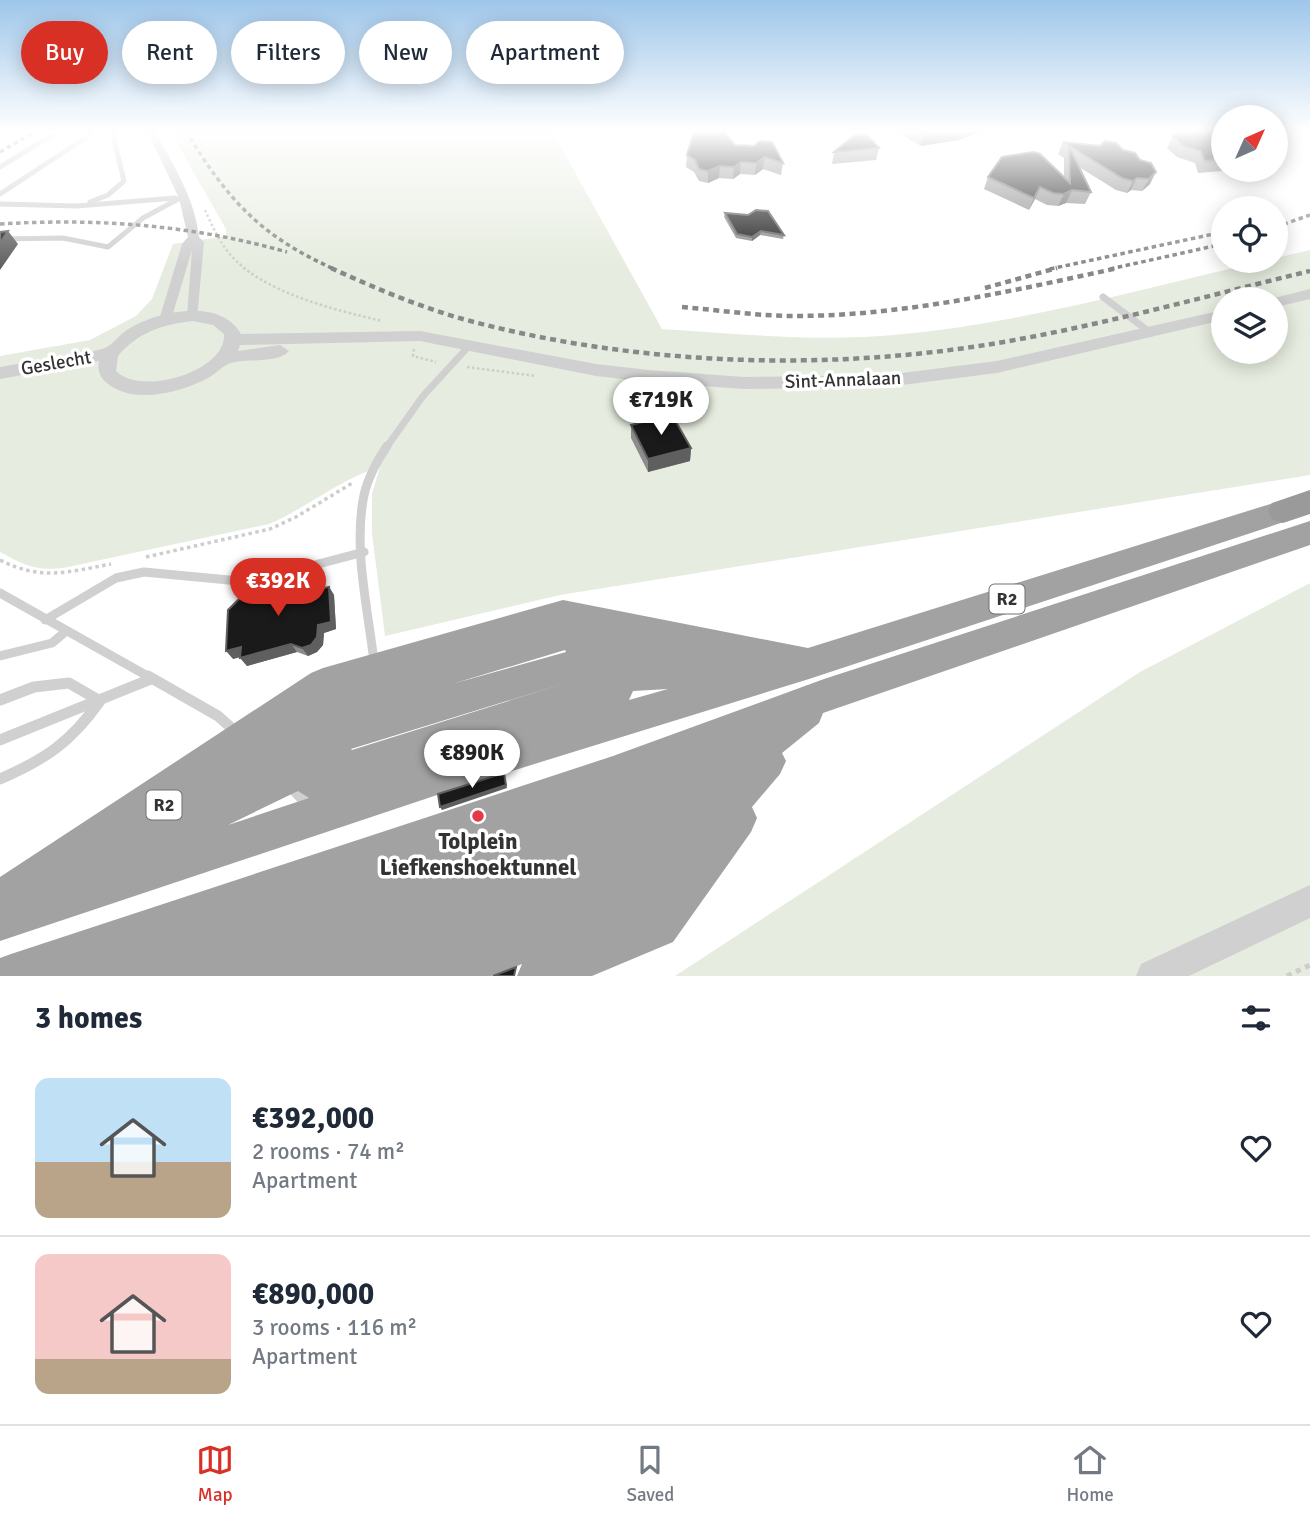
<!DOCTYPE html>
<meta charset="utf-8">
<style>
:root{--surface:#fff;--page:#f2f2f3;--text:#1f2937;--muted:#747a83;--line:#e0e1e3;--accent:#d93025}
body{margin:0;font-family:Signika,sans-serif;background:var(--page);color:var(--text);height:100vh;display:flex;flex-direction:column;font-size:26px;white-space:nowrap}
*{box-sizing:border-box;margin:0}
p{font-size:23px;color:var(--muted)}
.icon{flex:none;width:38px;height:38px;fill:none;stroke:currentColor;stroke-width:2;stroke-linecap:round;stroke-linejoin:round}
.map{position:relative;height:976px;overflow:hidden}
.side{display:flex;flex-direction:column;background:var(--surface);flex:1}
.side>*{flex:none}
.top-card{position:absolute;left:21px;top:21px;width:700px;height:63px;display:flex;gap:14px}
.needle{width:46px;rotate:45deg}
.tools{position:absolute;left:1211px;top:105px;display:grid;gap:14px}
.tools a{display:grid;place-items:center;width:77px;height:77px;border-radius:50%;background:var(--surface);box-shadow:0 4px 18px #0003;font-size:35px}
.price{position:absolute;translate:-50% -60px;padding:0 16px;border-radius:24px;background:#fff;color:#222;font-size:23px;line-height:46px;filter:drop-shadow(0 2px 4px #0008)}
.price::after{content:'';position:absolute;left:50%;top:42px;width:21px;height:16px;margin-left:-10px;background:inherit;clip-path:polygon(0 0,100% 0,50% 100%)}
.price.selected{background:var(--accent);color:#fff}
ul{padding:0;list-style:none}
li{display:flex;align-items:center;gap:21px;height:175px;padding:0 35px}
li+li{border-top:2px solid var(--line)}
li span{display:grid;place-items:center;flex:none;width:196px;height:140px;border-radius:14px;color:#555}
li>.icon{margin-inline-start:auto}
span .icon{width:84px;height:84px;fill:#fffc;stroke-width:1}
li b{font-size:30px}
h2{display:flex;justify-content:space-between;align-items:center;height:84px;padding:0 35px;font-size:30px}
.chip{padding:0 24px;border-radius:32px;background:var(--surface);box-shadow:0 4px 18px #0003;font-size:24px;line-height:63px}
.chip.selected{background:var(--accent);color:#fff}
.dock{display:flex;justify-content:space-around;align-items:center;height:98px;border-top:2px solid var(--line);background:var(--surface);font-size:19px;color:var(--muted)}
.dock a{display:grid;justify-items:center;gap:4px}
.dock .selected{color:var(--accent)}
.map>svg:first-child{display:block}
</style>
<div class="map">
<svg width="1310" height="976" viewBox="0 0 1310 976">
<rect width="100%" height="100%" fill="#fff"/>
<!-- green -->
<g fill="#e6ecdf" fill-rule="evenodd">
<path d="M170 131H552L662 329C739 334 817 342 894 335 1019 324 1141 289 1263 261H1276V258L1310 250V475L560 595 385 636 372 533V494L380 467C340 479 307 508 269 524L63 568C35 571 24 565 0 552V356L90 340 136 316 152 299 173 244 226 236V229ZM1223 299H1276V352H1223Z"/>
<polygon points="1310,583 1310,976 675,976 1140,672"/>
</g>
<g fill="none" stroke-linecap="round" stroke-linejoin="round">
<!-- path-far2 -->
<g stroke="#cdcdcd" stroke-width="2.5" stroke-dasharray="2.5 2.5" stroke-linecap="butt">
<path d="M205 210C212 225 218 240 229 253 260 292 335 310 382 321"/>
<polyline points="414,349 413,356 436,362"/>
<polyline points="467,367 536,376"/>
</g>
<!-- path-far1 -->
<g stroke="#cdcdcd" stroke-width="3.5" stroke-dasharray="3.5 3.5" stroke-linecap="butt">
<polyline points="146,557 270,529 296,517 354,482"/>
<path d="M0 560C41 581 68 572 111 564"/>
</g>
<!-- path -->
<polyline stroke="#cdcdcd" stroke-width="5" stroke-dasharray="5 5" stroke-linecap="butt" points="1287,976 1310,965"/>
<!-- service-far3 -->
<g stroke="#d0d0d0" stroke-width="5">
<polyline points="0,167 59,131"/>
<polyline points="0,194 90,135 90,131"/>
<polyline points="90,202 108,195 124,181 112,131"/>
<polyline points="0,204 77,206 175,198"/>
<polyline points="0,239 63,238 108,247 143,218 182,197"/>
</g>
<!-- service-far2 -->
<g stroke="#d0d0d0" stroke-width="7">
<polyline points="1103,297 1151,333"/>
<polyline points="663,377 665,402 669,411"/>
<polyline points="386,448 423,396 468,347"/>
</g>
<!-- service-far1 -->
<g stroke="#d0d0d0" stroke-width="9">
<polyline points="0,593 151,678"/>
<polyline points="45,620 116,578 144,572 250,582 364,552"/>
<polyline points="0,656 52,643 65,632"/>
<path d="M374 662C368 609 353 548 364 495 368 477 377 461 387 446"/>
</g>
<!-- service -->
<g stroke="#d0d0d0" stroke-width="11">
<polyline points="148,676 218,716 236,732"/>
<path d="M0 700 34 687 69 683 100 701C71 742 46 759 0 779"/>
<polyline points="0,740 151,679"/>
<polyline points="290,786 310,807"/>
</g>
<!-- minor -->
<path fill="#d0d0d0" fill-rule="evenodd" d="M147 131H155C173 165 195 198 199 237L204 242 197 319 193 320 187 316 192 250 171 320 165 324 159 320 182 244 188 237 179 198Z"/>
<!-- tertiary -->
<g fill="#d0d0d0" fill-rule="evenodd">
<polygon points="1310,289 1310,299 1276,307 1276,299 1270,299"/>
<path d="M1223 310V320L997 373 902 385 844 388 744 389 649 382 596 376 420 341 240 345 238 351 280 345 289 351C278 364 247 358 231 363 223 365 216 374 208 378 182 392 135 405 108 384 100 378 97 370 99 361L0 379V367C34 361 69 358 102 349 111 347 119 335 127 330 157 311 220 297 241 334L420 331 596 364 649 370 744 377 844 376 902 373 997 361ZM193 321 213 325 224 334C227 371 141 397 116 371L118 356C137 333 163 324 193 321Z"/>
<polygon points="1310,885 1310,918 1189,976 1136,976 1141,964"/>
</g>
<!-- trunk -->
<g fill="#a2a2a2" fill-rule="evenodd">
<path d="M1283 500 1293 503 1297 511 1293 519 809 679 473 783 0 941V877L311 673 323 668 563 600 808 648ZM565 650 566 652 452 684ZM572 681 352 750 351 749ZM668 689 629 700 633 691ZM298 791 309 798 228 825Z"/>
<polygon points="1310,521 1310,545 823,713 819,723 782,753 786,761 780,774 752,807 757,818 751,832 673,942 592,976 517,976 522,964 491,976 0,976 0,958 11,954 613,756 824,679"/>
</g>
<!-- motorway -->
<polygon fill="#9a9a9a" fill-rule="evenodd" points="1310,490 1310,514 1283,523 1272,519 1268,511 1272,503"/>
<!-- rail-far1 -->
<g stroke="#888" stroke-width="3.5" stroke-dasharray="4.5 3.5" stroke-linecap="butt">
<path d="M186 131C227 199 260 236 334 269"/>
<polyline points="0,152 36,131"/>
<path d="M0 224C98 218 192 225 287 252"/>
<polyline points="1276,227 1310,215"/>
<polyline points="1050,269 1223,232"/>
<polyline points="1110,269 1223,244"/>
</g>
<!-- rail -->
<g stroke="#888" stroke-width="4.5" stroke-dasharray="6 4.5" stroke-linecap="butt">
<path d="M331 268C377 289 424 309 474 322 636 364 813 371 979 346 1089 329 1202 297 1310 271"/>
<polyline points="985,288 1057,268"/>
<path d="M682 307C719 310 757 316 794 316 903 316 1012 291 1118 268"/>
</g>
</g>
<!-- wall -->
<g fill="#8c8c8c">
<polygon points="903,131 984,131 958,140 921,146 902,135"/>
<polygon points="1223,131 1223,170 1234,170 1198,173 1195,163 1177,157 1167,148 1173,136"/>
<polygon points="1063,142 1123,150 1140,160 1151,163 1150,184 1142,191 1131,190 1127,193 1116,190 1079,167 1091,192 1085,204 1066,203 1058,206 1047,205 1035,199 1029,210 984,189 988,177 1064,177 1064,158 1058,154"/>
<polygon points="735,145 783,163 781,175 763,169 755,175 740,174 733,179 719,178 708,183 699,181 694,172 686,167 687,155"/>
<polygon points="879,148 876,160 832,164 834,152"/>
<polygon points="725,213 784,235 783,239 760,235 752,241 736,238 724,217"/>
<polygon points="631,425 691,448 690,461 648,472 631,438"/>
<polygon points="320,587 320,589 329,587 334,595 336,629 324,633 323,645 317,652 308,656 297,652 247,666 240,657 233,659"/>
</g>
<!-- shaded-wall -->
<g fill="#5f5f5f">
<polygon points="947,131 984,131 958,140 921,146 925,135"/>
<polygon points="765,157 763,169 755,175 756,163"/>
<polygon points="741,162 740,174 733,179 734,167"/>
<polygon points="720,166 719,178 708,183 708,171"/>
<polygon points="1156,172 1150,184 1142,191 1149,179"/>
<polygon points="1137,178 1131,190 1127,193 1133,181"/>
<polygon points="1040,187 1035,199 1029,210 1034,198"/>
<polygon points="1072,190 1066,203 1058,206 1064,194"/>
<polygon points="8,231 18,244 0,270 0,243"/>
<polygon points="761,231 760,235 752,241 752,237"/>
<polygon points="691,448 690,461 648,472 648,459"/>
<polygon points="314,578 320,587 320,599 315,590"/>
<polygon points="329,587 334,595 336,629 324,633 323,645 317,652 308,656 302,648 318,625"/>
<polygon points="291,644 297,652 247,666 240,658"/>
<polygon points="241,647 247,655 233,659 226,651"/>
<polygon points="504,773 507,788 442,810 440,807"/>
</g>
<!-- building -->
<g fill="#1a1a1a" stroke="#5f5f5f" stroke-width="2">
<polygon points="694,131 723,131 735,145 754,146 760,141 772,142 783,163 765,157 756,163 741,162 734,167 720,166 708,171 699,169 695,160 687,155"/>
<polygon points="918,131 947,131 925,135"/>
<polygon points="1178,131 1223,131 1223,159 1205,161 1201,151 1183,146 1173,136"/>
<polygon points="1276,132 1285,141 1276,151"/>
<polygon points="856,134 867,135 879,148 834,152"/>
<polygon points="1105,141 1116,143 1123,150 1135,153 1140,160 1151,163 1156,172 1149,179 1137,178 1133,181 1122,178 1063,142 1100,146"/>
<polygon points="1069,146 1091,192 1072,190 1064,194 1053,193 1040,187 1034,198 988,177 1002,157 1033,152 1040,154 1070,183"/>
<polygon points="756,210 768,211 784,235 761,231 752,237 737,234 725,213 748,215"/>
<polygon points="8,231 0,243 0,232"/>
<polygon points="672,415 691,448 648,459 631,425"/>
<polygon points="314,578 315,590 329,587 331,622 318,625 317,637 311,645 302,648 291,644 240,658 241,647 226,651 228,610 240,598"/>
<polygon points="504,773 506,785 440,807 438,794"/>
<polygon points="516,967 514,976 493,976"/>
</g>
<!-- sky -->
<linearGradient id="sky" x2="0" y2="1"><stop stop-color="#9ec6ea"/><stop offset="0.49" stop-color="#fff"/><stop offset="1" stop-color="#fff" stop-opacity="0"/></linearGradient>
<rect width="1310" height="267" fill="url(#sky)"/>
<!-- markers -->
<circle fill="#e63946" stroke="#fff" stroke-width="2.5" cx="478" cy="816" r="7"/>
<g text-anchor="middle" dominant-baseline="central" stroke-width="7" stroke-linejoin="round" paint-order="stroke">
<!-- shield labels -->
<g fill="#fff" stroke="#707070" stroke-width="2">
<rect x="989.5" y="584.5" width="35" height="29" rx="5"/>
<rect x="146.5" y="790.5" width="35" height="29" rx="5"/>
</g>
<g font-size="18" font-weight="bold" fill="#333">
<text x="1007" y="599">R2</text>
<text x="164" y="805">R2</text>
</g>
<!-- street labels -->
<g font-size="19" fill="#333" stroke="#fff">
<text transform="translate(56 363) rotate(-10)">Geslecht</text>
<text transform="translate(843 380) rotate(-2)">Sint-Annalaan</text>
</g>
<!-- near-poi labels -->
<g font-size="23" font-weight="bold" fill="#333" stroke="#fff">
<text x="478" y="841">Tolplein<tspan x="478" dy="26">Liefkenshoektunnel</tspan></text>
</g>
</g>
</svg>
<div class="tools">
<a><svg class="needle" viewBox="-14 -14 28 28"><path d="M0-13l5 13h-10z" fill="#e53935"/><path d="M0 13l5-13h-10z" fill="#747a83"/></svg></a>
<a><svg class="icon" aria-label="locate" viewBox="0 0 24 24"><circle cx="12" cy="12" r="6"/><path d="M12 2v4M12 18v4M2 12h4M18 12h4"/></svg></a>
<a><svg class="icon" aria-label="layers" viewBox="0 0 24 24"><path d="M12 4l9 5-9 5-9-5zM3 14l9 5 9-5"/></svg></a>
</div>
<b class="price" style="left:661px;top:437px">€719K</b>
<b class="price selected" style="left:278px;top:618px">€392K</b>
<b class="price" style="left:472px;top:790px">€890K</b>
<div class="top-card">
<a class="chip selected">Buy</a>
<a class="chip">Rent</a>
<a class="chip">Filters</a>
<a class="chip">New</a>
<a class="chip">Apartment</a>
</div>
</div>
<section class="side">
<h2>3 homes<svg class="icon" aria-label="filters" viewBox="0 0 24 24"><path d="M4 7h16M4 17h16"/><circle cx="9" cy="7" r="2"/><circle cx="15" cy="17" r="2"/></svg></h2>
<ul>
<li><span style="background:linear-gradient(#bfe0f5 60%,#b9a48a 0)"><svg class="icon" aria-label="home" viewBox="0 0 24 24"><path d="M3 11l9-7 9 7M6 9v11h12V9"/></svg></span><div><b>€392,000</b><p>2 rooms · 74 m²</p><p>Apartment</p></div><svg class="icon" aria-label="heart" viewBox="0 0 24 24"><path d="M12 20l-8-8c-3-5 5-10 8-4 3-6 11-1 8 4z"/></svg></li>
<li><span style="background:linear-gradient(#f6c9c9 75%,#b9a48a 0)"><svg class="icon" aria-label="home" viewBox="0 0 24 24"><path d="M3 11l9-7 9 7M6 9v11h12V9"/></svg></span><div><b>€890,000</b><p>3 rooms · 116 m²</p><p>Apartment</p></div><svg class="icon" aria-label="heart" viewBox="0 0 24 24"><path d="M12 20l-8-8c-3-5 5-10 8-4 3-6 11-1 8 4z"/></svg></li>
</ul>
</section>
<nav class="dock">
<a class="selected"><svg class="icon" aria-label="map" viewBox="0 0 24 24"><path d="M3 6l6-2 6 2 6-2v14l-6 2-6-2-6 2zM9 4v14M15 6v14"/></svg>Map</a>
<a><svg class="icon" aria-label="saved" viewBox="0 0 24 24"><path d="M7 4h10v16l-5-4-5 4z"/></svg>Saved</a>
<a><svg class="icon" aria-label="home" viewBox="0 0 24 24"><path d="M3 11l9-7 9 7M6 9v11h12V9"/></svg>Home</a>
</nav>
